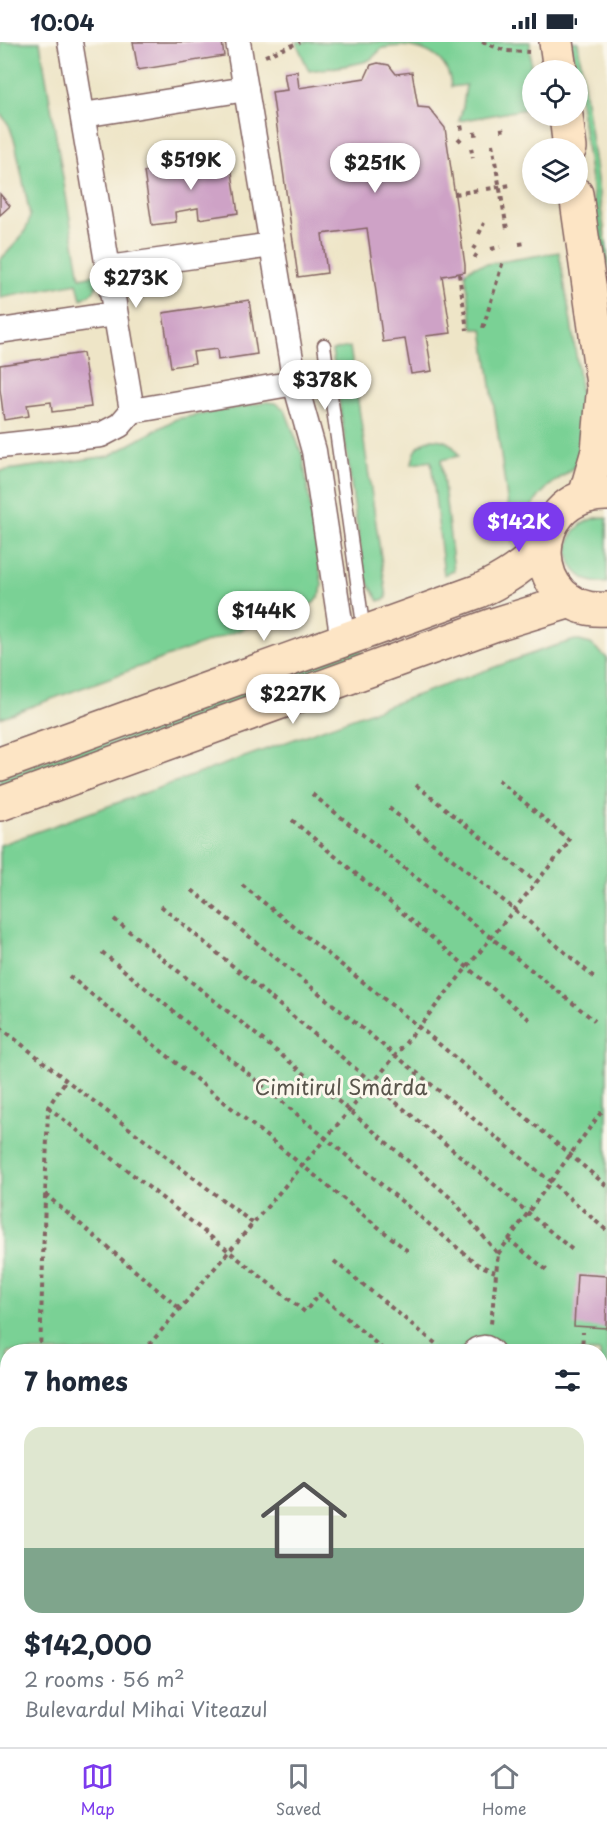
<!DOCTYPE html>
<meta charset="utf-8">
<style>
:root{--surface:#fff;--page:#f2f2f3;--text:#1f2937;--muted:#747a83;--line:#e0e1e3;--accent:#7c3aed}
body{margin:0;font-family:"Playpen Sans",sans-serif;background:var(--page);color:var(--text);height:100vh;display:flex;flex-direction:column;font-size:22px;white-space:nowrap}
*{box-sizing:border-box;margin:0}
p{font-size:20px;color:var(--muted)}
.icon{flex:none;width:33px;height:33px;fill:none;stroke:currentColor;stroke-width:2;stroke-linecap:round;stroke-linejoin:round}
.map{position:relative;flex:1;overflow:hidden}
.sheet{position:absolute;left:0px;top:1302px;width:608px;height:404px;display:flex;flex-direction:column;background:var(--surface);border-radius:24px 24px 0 0;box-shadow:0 3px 9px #0003}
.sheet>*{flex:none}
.controls{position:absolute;left:522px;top:18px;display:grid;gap:12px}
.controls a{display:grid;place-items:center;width:66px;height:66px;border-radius:50%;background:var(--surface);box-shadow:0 3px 9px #0003;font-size:30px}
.price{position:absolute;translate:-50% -51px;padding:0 14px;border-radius:21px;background:#fff;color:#222;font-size:20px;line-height:39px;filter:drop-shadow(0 2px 3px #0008)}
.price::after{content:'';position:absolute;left:50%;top:36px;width:18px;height:14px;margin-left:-9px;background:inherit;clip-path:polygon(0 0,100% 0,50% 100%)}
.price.current{background:var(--accent);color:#fff}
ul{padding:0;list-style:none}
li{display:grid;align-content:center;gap:12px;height:318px;padding:0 24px}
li+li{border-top:2px solid var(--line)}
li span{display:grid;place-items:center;height:186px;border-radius:18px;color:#555}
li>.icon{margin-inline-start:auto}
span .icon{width:108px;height:108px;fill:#fffc;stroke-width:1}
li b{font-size:26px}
h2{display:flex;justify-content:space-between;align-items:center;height:72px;padding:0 24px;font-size:26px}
.status{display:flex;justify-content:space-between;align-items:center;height:42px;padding:0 30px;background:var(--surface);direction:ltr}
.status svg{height:16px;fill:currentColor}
.tabs{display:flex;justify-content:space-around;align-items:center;height:84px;border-top:2px solid var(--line);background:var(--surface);font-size:16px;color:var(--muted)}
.tabs a{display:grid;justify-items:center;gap:3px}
.tabs .current{color:var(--accent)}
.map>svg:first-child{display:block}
</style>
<div class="status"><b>10:04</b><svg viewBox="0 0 49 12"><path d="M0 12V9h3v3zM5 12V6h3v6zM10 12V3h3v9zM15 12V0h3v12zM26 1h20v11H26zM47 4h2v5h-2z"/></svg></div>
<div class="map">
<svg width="607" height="1705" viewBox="0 0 607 1705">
<rect width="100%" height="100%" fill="#fbf7ec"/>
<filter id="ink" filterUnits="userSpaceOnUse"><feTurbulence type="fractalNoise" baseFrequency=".0167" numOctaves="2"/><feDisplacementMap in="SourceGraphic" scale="12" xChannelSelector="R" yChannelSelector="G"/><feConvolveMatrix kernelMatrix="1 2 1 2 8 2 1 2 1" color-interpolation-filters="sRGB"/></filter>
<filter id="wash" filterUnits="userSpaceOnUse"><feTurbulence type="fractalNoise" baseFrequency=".008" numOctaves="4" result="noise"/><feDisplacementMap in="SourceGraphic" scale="24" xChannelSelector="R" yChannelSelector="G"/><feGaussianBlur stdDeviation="1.35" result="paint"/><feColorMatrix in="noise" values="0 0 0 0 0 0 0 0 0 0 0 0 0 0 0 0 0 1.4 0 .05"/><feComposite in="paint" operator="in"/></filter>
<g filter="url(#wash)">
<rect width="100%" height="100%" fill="#eee5c7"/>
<!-- green -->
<g fill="#7ad195" stroke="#627860" stroke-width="1.5">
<path d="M0 0H40L80 236 98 232C99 246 93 252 81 257L77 241 0 256V218C13 204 28 192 30 173L15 100 9 83 0 71Z"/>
<path d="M296 0H530L532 66 459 79 463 65 466 43 451 45C449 10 415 0 383 6 378 9 374 16 369 18 360 23 321 27 309 29Z"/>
<polygon points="571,0 578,0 607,209 607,254 578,45 578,28 575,28"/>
<path d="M559 210C565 250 595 391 576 422 569 432 557 437 548 445 532 460 522 479 513 499L483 287H473L465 230 475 224Z"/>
<polygon points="350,305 387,556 379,559 364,533 332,308"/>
<polygon points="267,360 276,361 285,368 303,415 322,542 321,551 314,561 0,676 0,429 109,414 176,377"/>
<path d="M432 397C446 397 453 402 459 414L441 418 454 529 444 533 431 419 412 422C414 409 418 401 432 397Z"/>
<path d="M602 475 607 476V541C559 544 554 480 602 475Z"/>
<polygon points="575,598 591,602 607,616 607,1647 604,1649 600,1657 600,1310 8,1310 8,1698 582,1698 581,1705 0,1705 0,803 545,607"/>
<polygon points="358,607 362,610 364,616 0,751 0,735"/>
</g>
<g id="blocks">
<!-- building -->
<g fill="#cea2c6">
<polygon points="133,0 222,0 224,14 138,28"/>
<polygon points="378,21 389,23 396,32 412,30 418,65 429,66 445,86 465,223 465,230 442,234 451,291 426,294 432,329 411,332 405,297 383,300 367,186 322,192 327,231 298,235 272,50 287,48 284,31 297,29 299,46 365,36 371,23"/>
<polygon points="230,117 238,171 199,177 198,166 175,170 176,180 152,183 144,130"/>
<polygon points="0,152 10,164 0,173"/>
<polygon points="249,258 257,312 218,318 217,307 193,310 195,321 171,325 163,271"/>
<polygon points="83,311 91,365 52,370 51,360 27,363 29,374 4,378 0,347 0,323"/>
<polygon points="577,1232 607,1234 606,1286 574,1284"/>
</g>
</g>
</g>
<g filter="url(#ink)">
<use href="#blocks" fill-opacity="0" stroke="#836462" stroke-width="1.5"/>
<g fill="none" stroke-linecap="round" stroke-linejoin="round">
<defs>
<g id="service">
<polyline points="324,303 364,590"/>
<path d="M466 1310C476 1297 490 1296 499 1310"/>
<polyline points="471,1705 471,1698"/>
</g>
<g id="minor">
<polyline points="238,0 295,341"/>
<polyline points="83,73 246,47"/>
<polyline points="108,226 272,203"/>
<polyline points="0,289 115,272"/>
<polyline points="132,369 295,341 314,409 343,599"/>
<polyline points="0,404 101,393 120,383 132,369 70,0"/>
</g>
<g id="secondary">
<polyline points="556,0 560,28"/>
<polyline points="566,74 570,106"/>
<polyline points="576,152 607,370"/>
<path d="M607 452C522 451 527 574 607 567"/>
<polyline points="585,454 598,409 603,353"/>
<path d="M0 722 479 549C505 537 525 524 544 503"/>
<polyline points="0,762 493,583 571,559"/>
</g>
</defs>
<!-- service casing -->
<use href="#service" stroke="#836462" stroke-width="15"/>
<!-- minor casing -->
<use href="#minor" stroke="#836462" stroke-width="27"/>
<!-- secondary casing -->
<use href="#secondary" stroke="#836462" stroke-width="36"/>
<!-- path -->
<g stroke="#836462" stroke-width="4" stroke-dasharray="4.5 4.5" stroke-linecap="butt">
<polyline points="482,0 506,9 529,10"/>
<polyline points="265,14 300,0"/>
<polyline points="459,86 465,85"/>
<polyline points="500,88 508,87"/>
<polyline points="473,92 481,91"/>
<polyline points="458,96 462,100"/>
<polyline points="492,102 507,187"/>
<polyline points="471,106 473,116"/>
<polyline points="487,147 511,143"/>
<polyline points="455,152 479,148"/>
<polyline points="479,192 484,181"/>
<polyline points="519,202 526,201"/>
<polyline points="473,207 475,204"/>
<polyline points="491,207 500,205"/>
<polyline points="474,213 477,215"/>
<polyline points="459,232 467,288"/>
<polyline points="483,286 503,219"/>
<polyline points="416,743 536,840"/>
<polyline points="312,752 595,979"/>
<polyline points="389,766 514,867 594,935"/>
<polyline points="292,778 530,978"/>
<polyline points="242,843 419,985 607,1144"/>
<polyline points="192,848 550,1139 606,1188"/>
<polyline points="161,864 575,1210"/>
<polyline points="114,877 349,1068 452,1157 498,1212 491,1282"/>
<polyline points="102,910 477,1222 495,1230"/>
<polyline points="69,934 409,1210"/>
<polyline points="0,985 66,1038 254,1182"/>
<polyline points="48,1065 305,1270 319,1252 386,1310"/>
<polyline points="45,1152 180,1267"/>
<polyline points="508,1197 549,1230"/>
<polyline points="498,1212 602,1069"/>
<polyline points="334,1219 446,1310"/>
<polyline points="40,1310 48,1065 66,1038"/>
<polyline points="143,1310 373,1041 570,799 496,736"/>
<polyline points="582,1310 583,1290"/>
<polyline points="0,1461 8,1461"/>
<polyline points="0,1601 8,1602"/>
<polyline points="30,1705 30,1698"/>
<polyline points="240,1705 240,1698"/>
</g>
<!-- service -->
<use href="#service" stroke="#fff" stroke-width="12"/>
<!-- minor -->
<use href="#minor" stroke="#fff" stroke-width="24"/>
<!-- secondary -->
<use href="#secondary" stroke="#fde5c5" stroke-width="33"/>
</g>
</g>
<g text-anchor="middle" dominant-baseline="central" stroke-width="6" stroke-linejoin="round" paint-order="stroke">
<!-- park labels -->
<g font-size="21" fill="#58544b" stroke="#fbf7ec">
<text x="341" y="1044">Cimitirul Smârda</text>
</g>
</g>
</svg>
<div class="controls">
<a><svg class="icon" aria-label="locate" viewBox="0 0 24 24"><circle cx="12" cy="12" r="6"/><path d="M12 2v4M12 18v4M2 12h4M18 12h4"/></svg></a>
<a><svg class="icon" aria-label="layers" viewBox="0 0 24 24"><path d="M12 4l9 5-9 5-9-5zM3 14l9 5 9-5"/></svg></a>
</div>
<b class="price" style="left:191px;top:149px">$519K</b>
<b class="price" style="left:375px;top:152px">$251K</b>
<b class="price" style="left:136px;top:267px">$273K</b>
<b class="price" style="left:325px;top:369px">$378K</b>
<b class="price current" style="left:519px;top:511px">$142K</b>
<b class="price" style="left:264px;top:600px">$144K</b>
<b class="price" style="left:293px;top:683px">$227K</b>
<section class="sheet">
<h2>7 homes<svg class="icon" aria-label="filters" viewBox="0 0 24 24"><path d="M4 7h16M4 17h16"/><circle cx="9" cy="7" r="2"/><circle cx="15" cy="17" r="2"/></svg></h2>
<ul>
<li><span style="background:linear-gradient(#dfe7d0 65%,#7fa58c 0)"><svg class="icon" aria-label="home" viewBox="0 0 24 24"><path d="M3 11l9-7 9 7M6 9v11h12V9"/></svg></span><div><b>$142,000</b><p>2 rooms · 56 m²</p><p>Bulevardul Mihai Viteazul</p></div></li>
</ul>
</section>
</div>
<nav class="tabs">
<a class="current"><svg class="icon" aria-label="map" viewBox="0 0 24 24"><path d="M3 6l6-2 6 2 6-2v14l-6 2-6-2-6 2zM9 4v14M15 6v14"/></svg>Map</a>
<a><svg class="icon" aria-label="saved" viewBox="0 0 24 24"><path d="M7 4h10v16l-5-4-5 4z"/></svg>Saved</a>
<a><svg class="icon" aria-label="home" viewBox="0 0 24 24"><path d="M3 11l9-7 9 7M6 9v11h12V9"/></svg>Home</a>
</nav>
